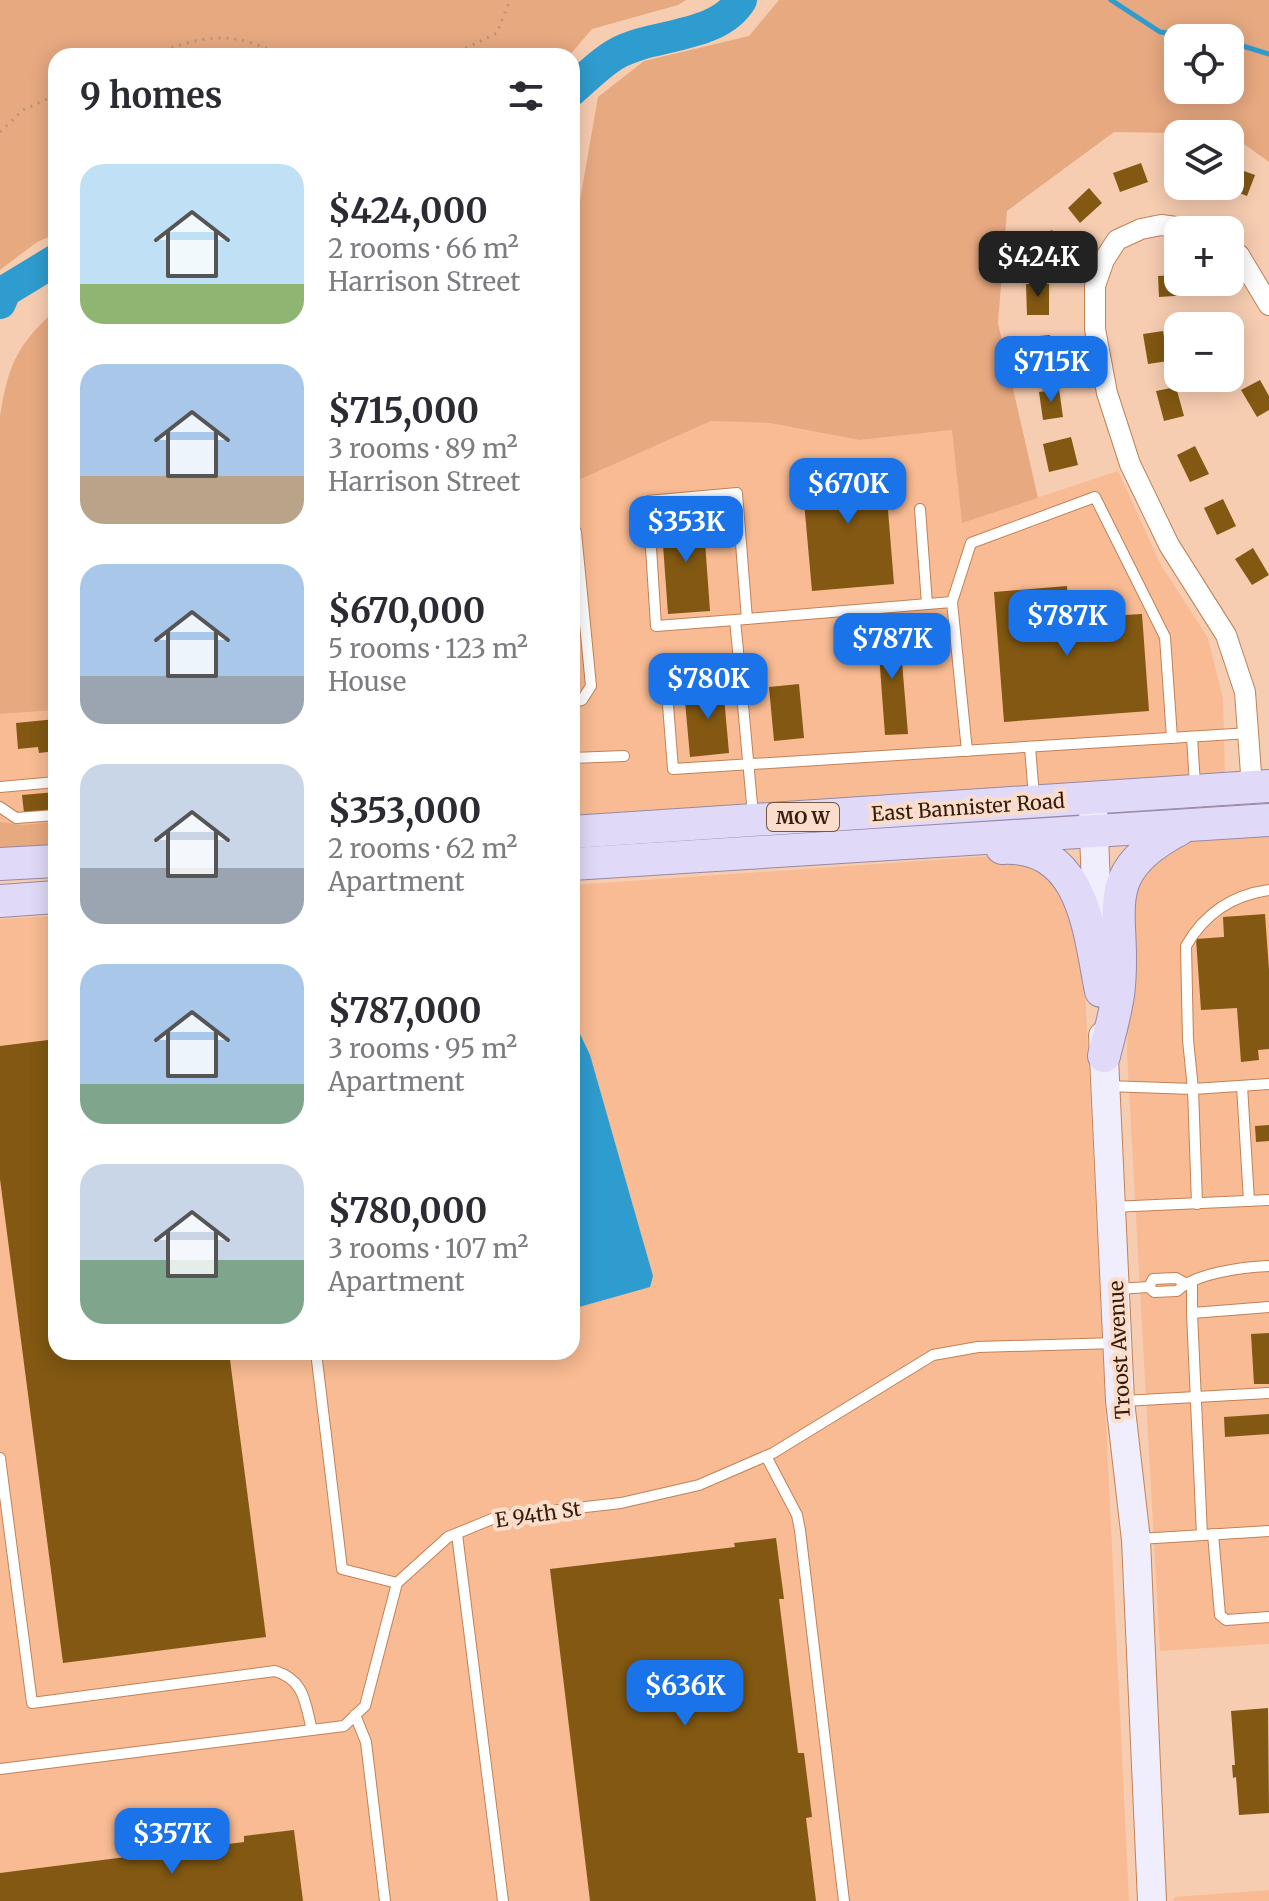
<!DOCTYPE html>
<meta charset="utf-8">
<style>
:root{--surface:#fff;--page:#f7f7f7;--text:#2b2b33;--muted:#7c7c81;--accent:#1a73e8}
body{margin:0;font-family:Merriweather,serif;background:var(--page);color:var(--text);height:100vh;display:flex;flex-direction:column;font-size:30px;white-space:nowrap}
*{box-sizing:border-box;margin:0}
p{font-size:26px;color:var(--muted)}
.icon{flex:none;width:44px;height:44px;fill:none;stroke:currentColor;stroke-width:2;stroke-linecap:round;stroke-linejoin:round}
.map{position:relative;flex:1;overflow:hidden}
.panel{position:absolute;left:48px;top:48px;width:532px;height:1312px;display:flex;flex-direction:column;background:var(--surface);border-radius:24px;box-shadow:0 4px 20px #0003}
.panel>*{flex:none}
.buttons{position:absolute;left:1164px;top:24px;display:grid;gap:16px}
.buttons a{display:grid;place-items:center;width:80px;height:80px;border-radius:16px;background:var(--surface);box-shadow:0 4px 20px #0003;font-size:40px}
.price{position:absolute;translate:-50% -68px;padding:0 18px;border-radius:16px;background:var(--accent);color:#fff;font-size:26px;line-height:52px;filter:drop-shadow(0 2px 4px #0008)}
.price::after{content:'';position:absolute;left:50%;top:48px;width:24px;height:18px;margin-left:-12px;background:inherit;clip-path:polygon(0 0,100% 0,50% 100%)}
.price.on{background:#222;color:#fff}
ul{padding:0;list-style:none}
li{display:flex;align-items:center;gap:24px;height:200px;padding:0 32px}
li span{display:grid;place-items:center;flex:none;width:224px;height:160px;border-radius:24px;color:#555}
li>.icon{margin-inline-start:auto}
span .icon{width:96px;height:96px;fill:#fffc;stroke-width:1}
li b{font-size:34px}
h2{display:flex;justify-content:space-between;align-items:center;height:96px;padding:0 32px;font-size:34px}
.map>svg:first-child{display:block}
</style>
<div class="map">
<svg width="1269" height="1901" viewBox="0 0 1269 1901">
<rect width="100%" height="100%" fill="#f7cdb1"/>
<!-- built -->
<g fill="#f8bb93">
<polygon points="711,421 770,423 859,440 953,430 962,523 1118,471 1161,565 1208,638 1223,698 1225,777 572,815 572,483"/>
<polygon points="56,710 56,844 0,847 0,714"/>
<polygon points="1269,830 1269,1644 1160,1651 1127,1053 1132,891 1160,848 1185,836"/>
<polygon points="992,856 1019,858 1065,885 1083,946 1129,1901 0,1901 0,919 56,916 56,1352 572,1352 572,885"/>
<polygon points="1269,1890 1269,1901 1174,1901 1174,1897"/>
</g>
<!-- green -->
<g fill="#e7a980" fill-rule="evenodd">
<polygon points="0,0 686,0 678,5 592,29 569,56 56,56 56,234 37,242 0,270"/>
<path d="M779 0H1269V162L1230 134 1114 132 1007 211 998 323 1038 498 962 523 952 430 859 440 770 423 711 421 572 483V220L579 206 598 97 644 61 749 36ZM1230 38V90H1178V38Z"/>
<path d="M53 312H56V710L0 714V416C8 366 16 347 53 312Z"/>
<polygon points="0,822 21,825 56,822 56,840 50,841 50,848 0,851"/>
</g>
<!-- water -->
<polygon fill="#2f9ccf" points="572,1017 590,1055 653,1276 650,1287 572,1309"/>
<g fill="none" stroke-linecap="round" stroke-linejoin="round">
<!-- stream -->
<g stroke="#2f9ccf" stroke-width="5">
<polyline points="1111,0 1160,32 1205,38"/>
<polyline points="1230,42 1269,54"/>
</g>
<!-- river -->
<g stroke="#2f9ccf" stroke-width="32">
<path d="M572 90C586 78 600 63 616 54 652 33 717 39 741 0"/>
<polyline points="0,303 5,291 56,260"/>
</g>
</g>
<!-- building -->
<g fill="#825812">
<polygon points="1178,158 1178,181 1168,181 1166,159"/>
<polygon points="1141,163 1148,182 1120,192 1113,173"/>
<polygon points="1230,166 1255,175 1247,196 1221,186 1230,186"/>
<polygon points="1089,188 1102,203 1080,223 1068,208"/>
<polygon points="1051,230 1070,239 1057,265 1038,256"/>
<polygon points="1178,275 1178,282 1190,282 1190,295 1159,297 1158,276"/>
<polygon points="1026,284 1049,284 1049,315 1027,315"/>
<polygon points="1163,331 1168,361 1148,364 1143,334"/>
<polygon points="1230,331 1244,355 1230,364"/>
<polygon points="1050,335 1053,364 1024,367 1022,347 1029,346 1028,337"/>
<polygon points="1260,380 1269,396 1269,410 1257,417 1241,390"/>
<polygon points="1176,387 1184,416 1164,421 1156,391"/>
<polygon points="1059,389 1063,417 1043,420 1039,392"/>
<polygon points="1071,437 1078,465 1049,472 1043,444"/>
<polygon points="1195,446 1209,474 1190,482 1177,455"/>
<polygon points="884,461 894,584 812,591 801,468"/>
<polygon points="1223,499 1236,526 1217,535 1204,508"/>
<polygon points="703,514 710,611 668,614 661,517"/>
<polygon points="1253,548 1269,575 1252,585 1235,559"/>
<polygon points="1067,586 1069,612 1107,609 1107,616 1142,614 1149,711 1004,722 994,592"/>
<polygon points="899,626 908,734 885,735 877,627"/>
<polygon points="722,674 729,753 690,757 685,701 695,700 695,693 712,691 711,675"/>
<polygon points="799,684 804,738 774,741 769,687"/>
<polygon points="56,719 56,751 39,753 38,747 18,749 16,723"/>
<polygon points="56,792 56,810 24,813 22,795"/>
<polygon points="1265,914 1269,970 1269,1049 1258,1050 1259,1060 1241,1062 1237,1008 1201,1010 1196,939 1224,937 1223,917"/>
<polygon points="56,1039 56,1352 229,1352 266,1637 63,1663 0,1179 0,1046"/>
<polygon points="1269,1125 1269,1141 1256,1142 1255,1126"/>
<polygon points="1269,1333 1269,1384 1254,1384 1251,1334"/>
<polygon points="1269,1414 1269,1434 1225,1437 1224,1417"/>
<polygon points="776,1538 784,1599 779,1599 798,1753 804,1753 812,1817 806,1818 816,1901 590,1901 550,1569 735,1547 734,1543"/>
<polygon points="1268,1708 1269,1813 1239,1815 1236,1777 1233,1778 1232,1765 1235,1765 1231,1711"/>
<polygon points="294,1830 303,1901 0,1901 0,1873 244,1842 244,1836"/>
</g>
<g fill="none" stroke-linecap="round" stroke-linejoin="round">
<defs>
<g id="lane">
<polyline points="920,509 927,604"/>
<polyline points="572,525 576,532 591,686 582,700 572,703"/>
<polyline points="952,602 735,620 739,661 665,666 673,769 1250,733"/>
<polyline points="735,620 656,626 648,501 737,493 747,619"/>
<polyline points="739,661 753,815"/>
<polyline points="1192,737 1195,785"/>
<polyline points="1030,747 1034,797"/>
<polyline points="967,751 952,602 971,543 1095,497 1165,637 1172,738"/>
<polyline points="572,758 624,756"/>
<polyline points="0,787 56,782"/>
<polyline points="0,807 16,818 56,815"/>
<path d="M1107 1086 1193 1089 1188 1040 1186 946C1205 913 1232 895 1269 890"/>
<polyline points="1242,1086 1249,1201"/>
<polyline points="1197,1204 1193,1089 1269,1084"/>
<polyline points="1111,1207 1269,1200"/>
<polyline points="1192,1282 1192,1313"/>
<polyline points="1149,1287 1153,1279 1176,1278 1185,1283"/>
<path d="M1117 1289 1149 1287 1154 1292 1177 1291C1195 1273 1243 1267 1269 1266"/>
<polyline points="316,1352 342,1569 397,1583"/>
<polyline points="1123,1401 1269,1393"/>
<polyline points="766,1456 797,1515 800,1530 844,1901"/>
<path d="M0 1458 32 1703 275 1671C305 1680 305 1703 312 1730"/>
<polyline points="457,1534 503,1901"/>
<polyline points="1213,1534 1220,1615 1226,1620 1269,1617"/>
<polyline points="1202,1535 1192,1313 1269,1307"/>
<polyline points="1139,1539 1269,1531"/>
<polyline points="355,1715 366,1742 385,1901"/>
<polyline points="0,1769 344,1726 365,1706 397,1583 448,1537 497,1517 621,1503 699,1485 773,1453 933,1355 978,1347 1116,1343"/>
</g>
<g id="street">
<polyline points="1199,230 1161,225 1141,229 1117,240 1104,260 1095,286 1095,329 1107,393 1130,464 1169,545 1226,635 1245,692 1252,787"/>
<polyline points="1230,249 1239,255 1269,305"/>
</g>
<g id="secondary">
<polyline points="1093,808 1098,938"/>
<polyline points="1103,1036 1120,1401 1136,1540 1152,1901"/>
</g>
<g id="primary">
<polyline points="572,832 1269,786"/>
<path d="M1002 848C1084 844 1089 931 1101 991"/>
<polyline points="0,864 56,861"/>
<polyline points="572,864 1269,820"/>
<polyline points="0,901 56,897"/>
<path d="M1104 1056C1109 1036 1115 1015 1118 995 1129 915 1090 876 1180 829"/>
</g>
</defs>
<!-- lane casing -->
<use href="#lane" stroke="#c38155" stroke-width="12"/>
<!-- street casing -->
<use href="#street" stroke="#c38155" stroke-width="22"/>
<!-- secondary casing -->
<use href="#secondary" stroke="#c38155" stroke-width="30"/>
<!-- primary casing -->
<use href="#primary" stroke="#9888a2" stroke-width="34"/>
<!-- path -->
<g stroke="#ba957c" stroke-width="3" stroke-dasharray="2 6" stroke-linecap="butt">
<path d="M149 56C182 43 217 31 252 43 264 47 275 53 288 56"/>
<polyline points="443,56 454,54 497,33 510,0"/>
<polyline points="0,132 23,110 56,95"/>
</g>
<!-- lane -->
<use href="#lane" stroke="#fff" stroke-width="10"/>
<!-- street -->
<use href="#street" stroke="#fff" stroke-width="20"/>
<!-- secondary -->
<use href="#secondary" stroke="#f0edfc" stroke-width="28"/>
<!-- primary -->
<use href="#primary" stroke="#e0daf8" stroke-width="32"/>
</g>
<g text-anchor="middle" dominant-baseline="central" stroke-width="8" stroke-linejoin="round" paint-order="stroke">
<!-- shield labels -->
<rect fill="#faddcb" stroke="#715643" stroke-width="2" x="767" y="803" width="72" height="28" rx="6"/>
<g font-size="18" font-weight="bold" fill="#361c09">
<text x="803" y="817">MO W</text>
</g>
<!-- street labels -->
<g font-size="20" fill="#361c09" stroke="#faddcb">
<text transform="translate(968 807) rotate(-4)">East Bannister Road</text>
<text transform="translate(1119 1350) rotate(-93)">Troost Avenue</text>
<text transform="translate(538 1514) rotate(-8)">E 94th St</text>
</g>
</g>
</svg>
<div class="buttons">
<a><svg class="icon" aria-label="locate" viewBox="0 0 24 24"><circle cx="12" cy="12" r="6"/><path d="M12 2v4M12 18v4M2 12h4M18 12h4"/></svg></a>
<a><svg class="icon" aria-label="layers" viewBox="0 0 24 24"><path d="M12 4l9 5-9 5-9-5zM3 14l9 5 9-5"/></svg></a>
<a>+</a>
<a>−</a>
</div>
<b class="price on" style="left:1038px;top:299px">$424K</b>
<b class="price" style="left:1051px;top:404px">$715K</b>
<b class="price" style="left:848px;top:526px">$670K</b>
<b class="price" style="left:686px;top:564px">$353K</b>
<b class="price" style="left:1067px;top:658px">$787K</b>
<b class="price" style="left:892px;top:681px">$787K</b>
<b class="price" style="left:708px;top:721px">$780K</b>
<b class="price" style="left:685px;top:1728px">$636K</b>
<b class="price" style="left:172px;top:1876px">$357K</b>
<section class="panel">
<h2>9 homes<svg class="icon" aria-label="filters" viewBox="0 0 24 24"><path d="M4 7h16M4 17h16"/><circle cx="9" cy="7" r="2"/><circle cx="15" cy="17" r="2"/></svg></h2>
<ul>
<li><span style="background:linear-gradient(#bfe0f5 75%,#8fb573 0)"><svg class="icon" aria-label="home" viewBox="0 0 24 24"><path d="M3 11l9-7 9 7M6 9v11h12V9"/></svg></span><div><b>$424,000</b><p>2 rooms · 66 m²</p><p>Harrison Street</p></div></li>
<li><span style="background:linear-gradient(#a9c7e8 70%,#b9a48a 0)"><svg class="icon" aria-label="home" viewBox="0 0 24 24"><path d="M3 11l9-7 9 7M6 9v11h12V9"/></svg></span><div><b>$715,000</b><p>3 rooms · 89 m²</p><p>Harrison Street</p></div></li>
<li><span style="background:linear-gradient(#a9c7e8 70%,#9aa5b1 0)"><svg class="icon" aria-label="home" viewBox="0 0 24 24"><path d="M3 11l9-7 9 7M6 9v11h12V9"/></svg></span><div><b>$670,000</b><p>5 rooms · 123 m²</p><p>House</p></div></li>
<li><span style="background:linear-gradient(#c9d6e8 65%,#9aa5b1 0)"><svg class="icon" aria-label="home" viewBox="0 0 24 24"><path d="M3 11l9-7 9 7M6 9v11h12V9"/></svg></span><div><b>$353,000</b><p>2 rooms · 62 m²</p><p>Apartment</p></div></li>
<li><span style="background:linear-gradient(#a9c7e8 75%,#7fa58c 0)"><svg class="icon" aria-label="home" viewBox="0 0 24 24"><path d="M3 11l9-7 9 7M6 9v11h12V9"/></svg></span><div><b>$787,000</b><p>3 rooms · 95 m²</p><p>Apartment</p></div></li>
<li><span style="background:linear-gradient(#c9d6e8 60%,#7fa58c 0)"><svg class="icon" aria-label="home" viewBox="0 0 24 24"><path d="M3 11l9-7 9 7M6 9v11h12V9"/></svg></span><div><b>$780,000</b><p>3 rooms · 107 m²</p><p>Apartment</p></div></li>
</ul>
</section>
</div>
